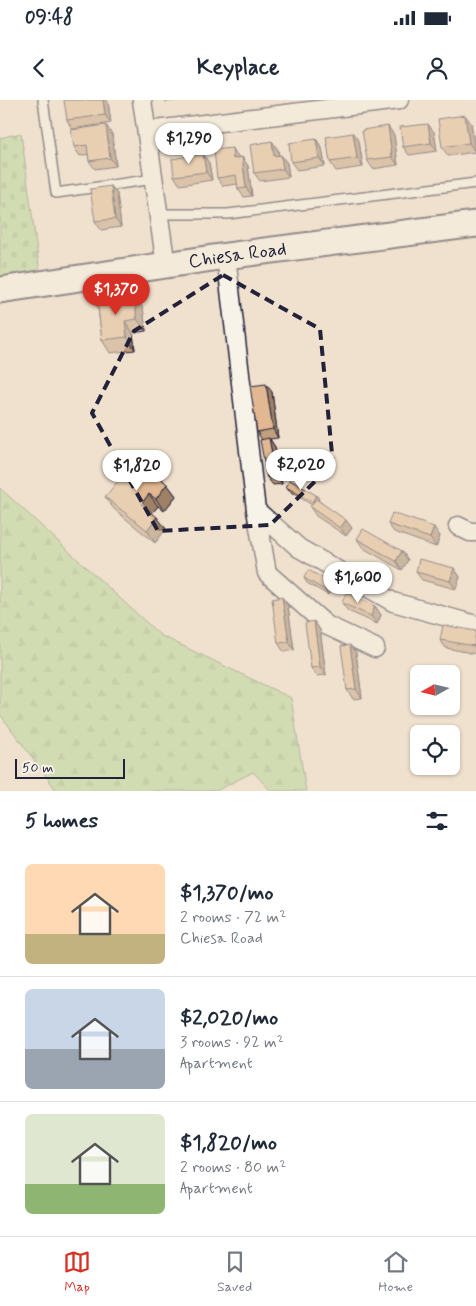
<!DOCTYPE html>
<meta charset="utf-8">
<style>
:root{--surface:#fff;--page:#f6f6f7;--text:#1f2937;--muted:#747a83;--line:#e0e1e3;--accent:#d93025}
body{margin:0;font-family:Mynerve,sans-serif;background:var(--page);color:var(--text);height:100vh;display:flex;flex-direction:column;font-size:19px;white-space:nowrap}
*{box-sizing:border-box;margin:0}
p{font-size:16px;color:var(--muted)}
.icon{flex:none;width:28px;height:28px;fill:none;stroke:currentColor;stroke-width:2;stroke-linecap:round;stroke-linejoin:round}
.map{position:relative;height:691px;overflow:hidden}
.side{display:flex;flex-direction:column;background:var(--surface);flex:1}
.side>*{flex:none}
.needle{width:32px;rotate:262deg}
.buttons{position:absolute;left:410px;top:565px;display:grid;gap:10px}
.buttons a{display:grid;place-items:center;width:50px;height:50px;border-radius:8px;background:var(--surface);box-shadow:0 1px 4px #0004;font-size:25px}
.scale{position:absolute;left:15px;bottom:12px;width:110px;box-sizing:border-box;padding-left:5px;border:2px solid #22223b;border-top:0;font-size:14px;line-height:18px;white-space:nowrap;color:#22223b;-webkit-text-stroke:4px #f7f3e8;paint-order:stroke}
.price{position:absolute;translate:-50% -42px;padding:0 11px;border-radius:18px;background:#fff;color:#222;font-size:16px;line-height:32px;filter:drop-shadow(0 1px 2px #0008)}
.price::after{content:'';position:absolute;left:50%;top:30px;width:15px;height:11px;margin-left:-8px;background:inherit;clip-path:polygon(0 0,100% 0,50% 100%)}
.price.on{background:var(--accent);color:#fff}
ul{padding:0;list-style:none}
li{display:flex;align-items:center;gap:15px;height:125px;padding:0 25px}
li+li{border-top:1px solid var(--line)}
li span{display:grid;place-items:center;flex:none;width:140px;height:100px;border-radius:8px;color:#555}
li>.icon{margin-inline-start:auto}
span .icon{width:60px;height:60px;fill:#fffc;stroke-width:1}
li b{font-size:21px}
h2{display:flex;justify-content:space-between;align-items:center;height:60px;padding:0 25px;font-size:21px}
.status{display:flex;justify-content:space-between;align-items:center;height:35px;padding:0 25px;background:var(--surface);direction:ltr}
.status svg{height:14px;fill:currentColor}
header{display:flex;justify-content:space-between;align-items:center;height:65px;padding:0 25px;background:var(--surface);font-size:22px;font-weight:700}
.dock{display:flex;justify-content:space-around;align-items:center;height:70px;border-top:1px solid var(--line);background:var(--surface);font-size:14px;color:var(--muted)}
.dock a{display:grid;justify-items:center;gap:2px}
.dock .on{color:var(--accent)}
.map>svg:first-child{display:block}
</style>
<div class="status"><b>09:48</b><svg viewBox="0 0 49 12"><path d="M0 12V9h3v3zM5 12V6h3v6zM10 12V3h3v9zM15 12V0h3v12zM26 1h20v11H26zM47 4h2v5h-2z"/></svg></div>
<header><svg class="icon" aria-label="back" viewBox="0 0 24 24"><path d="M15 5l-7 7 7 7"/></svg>Keyplace<svg class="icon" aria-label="person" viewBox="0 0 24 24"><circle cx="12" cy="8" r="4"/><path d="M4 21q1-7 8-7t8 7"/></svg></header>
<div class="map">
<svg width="476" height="691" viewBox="0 0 476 691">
<defs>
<pattern id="forest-firs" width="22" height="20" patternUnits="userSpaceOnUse" patternTransform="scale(1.25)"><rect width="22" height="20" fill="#aed692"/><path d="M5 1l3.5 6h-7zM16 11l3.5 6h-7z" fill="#95b77f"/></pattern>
<pattern id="cemetery-stones" width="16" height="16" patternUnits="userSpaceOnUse" patternTransform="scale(1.25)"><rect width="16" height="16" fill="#aed692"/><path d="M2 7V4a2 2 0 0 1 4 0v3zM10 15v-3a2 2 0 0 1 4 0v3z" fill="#95b77f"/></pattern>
</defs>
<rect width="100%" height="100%" fill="#f0e1ce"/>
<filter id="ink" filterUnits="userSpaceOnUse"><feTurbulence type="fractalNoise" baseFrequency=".02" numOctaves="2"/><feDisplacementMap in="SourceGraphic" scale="10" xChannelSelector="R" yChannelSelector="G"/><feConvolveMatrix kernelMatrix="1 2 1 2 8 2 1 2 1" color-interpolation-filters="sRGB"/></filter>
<g filter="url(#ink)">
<!-- forest -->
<polygon fill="url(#forest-firs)" stroke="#687c66" points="0,388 160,535 291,598 306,691 271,691 253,672 216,691 57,691 0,614"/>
<!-- cemetery -->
<polygon fill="url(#cemetery-stones)" stroke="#687c66" points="21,33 40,173 0,179 0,38"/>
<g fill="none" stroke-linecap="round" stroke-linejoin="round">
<defs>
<g id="service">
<polyline points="43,0 56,93 154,79"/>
<polyline points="159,114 228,114 476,83"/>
</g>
<g id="minor">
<polyline points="142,0 166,166"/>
<polyline points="147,31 399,0"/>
<polyline points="226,156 256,410 299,448 393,502 476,525"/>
<polyline points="256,410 267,473 326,525 375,548"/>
<polyline points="458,426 470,432 476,432"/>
</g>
<g id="secondary">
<path id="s1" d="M0 190 226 156 476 124"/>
</g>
</defs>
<!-- service casing -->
<use href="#service" stroke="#22223b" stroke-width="12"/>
<!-- minor casing -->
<use href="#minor" stroke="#22223b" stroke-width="21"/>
<!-- secondary casing -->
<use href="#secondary" stroke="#22223b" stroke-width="29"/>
<!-- service -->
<use href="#service" stroke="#f7f3e8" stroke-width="9"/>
<!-- minor -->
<use href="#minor" stroke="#f7f3e8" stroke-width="18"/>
<!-- secondary -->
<use href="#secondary" stroke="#f7f3e8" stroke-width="25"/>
</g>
<!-- wall -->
<g fill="#c29e7d" stroke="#22223b">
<polygon points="165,0 181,0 166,2"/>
<polygon points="108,2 111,23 72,29 67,20"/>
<polygon points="471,23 475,52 448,56 442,47"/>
<polygon points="434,32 437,51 409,55 403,47"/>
<polygon points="112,34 116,66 95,69 89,61 88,54 80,56 74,47"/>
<polygon points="394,35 398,65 373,69 367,60"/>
<polygon points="316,39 322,48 325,66 297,70 291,62"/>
<polygon points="272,41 278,50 279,55 287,63 289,77 260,81 254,73"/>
<polygon points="359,41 363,67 336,71 330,62"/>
<polygon points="203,54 209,63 212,80 180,85 174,76"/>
<polygon points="238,56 238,58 242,57 248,66 252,96 244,97 238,89 238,84 223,86 217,78"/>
<polygon points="111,86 117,94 121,127 101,130 95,121"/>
<polygon points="97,200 143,208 146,231 133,233 135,250 110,253 102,240"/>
<polygon points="272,292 278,338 270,339 275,347 282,384 273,385 267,377 262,340 257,332"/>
<polygon points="154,367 162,379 167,384 176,396 164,411 158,406 152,413 166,429 155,443 114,409 105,397"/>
<polygon points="286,387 316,395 319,399 318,400 352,428 346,436 316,416 310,407 312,405 289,391"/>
<polygon points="388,424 440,436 436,447 394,432"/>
<polygon points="357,439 402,451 408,460 402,470 363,448"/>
<polygon points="454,468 460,477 456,489 422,480 416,472"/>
<polygon points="304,478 330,482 333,487 328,495 307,483"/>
<polygon points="282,497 288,506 294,550 284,552 278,543"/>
<polygon points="342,503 375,506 381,515 377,524 348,511"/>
<polygon points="314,521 320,530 326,575 317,576 311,568"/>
<polygon points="476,534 476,554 446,548 440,540"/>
<polygon points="350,545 356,553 362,598 353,599 347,590"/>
</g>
<!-- shaded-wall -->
<g fill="#9e8166" stroke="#22223b">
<polygon points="103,0 107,0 108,2 111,23 105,15"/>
<polygon points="465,15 471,23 475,52 469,43"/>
<polygon points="428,24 434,32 437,51 431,43"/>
<polygon points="106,25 112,34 116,66 110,58"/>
<polygon points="388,26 394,35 398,65 392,57"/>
<polygon points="353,33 359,41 363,67 357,58"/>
<polygon points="316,39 322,48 325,66 319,58"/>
<polygon points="272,41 278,50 280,64 274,56"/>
<polygon points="232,48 238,56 239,67 233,59"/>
<polygon points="203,54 209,63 212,80 206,72"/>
<polygon points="281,55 287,63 289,77 283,69"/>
<polygon points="242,57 248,66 252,96 246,88"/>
<polygon points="111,86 117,94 121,127 115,119"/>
<polygon points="134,196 143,208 146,231 137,219"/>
<polygon points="125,221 133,233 135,250 127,237"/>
<polygon points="266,284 272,292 278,338 273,329"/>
<polygon points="269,338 275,347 282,384 276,375"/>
<polygon points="154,367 162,379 159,383 151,370"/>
<polygon points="167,384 176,396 164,411 156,399"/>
<polygon points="149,394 158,406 150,416 141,404"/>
<polygon points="316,395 319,399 315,406 312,402"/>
<polygon points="157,417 166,429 155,443 147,430"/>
<polygon points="346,420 352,428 346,436 340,428"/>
<polygon points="434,427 440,436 436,447 430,438"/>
<polygon points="402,451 408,460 402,470 396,461"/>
<polygon points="454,468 460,477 456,489 450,481"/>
<polygon points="330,482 333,487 328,495 325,490"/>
<polygon points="282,497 288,506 294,550 289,542"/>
<polygon points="375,506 381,515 377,524 371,516"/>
<polygon points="314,521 320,530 326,575 320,567"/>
<polygon points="476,534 476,549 474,546"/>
<polygon points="350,545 356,553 362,598 356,589"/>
</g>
<!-- building -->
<g fill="#e1b891" stroke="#22223b">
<polygon points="64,0 103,0 105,15 67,20"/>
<polygon points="465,15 469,43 442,47 438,19"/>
<polygon points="428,24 431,43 403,47 400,27"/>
<polygon points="106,25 110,58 89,61 87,45 74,47 71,30"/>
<polygon points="388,26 392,57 367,60 362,30"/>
<polygon points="353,33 357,58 330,62 326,37"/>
<polygon points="316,39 319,58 291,62 289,43"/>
<polygon points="272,41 274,56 281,55 283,69 254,73 250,45"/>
<polygon points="232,48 233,59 242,57 246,88 238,89 236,75 217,78 214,50"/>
<polygon points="203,54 206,72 174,76 172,59"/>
<polygon points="111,86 115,119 95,121 90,89"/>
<polygon points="134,196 137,219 125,221 127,237 102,240 97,200"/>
<polygon points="266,284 273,329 257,332 250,286"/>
<polygon points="269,338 276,375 267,377 260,340"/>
<polygon points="139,355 154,367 151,370 167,384 156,399 149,394 141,404 157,417 147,430 105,397"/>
<polygon points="290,380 316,395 312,402 286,387"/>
<polygon points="316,399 346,420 340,428 310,407"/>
<polygon points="392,413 434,427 430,438 388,424"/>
<polygon points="363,429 402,451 396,461 357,439"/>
<polygon points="419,459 454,468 450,481 416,472"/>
<polygon points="308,470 330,482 325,490 304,478"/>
<polygon points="346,493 375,506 371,516 342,503"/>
<polygon points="282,497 289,542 278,543 272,499"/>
<polygon points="314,521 320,567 311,568 305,523"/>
<polygon points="443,525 476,531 474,546 440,540"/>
<polygon points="350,545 356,589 347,590 341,546"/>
</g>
</g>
<!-- marked area -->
<path d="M0 0H476V691H0ZM223 175 320 229 333 364 270 425 158 431 92 313 134 231Z" fill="#f0e1ce" fill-opacity=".55" fill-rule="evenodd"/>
<path fill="none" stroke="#22223b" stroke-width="4" stroke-dasharray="10 6" stroke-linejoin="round" d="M223 175 320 229 333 364 270 425 158 431 92 313 134 231Z"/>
<g text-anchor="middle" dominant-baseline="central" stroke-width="4" stroke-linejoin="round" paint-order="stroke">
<!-- street labels -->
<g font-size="19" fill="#22223b" stroke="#f7f3e8">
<text stroke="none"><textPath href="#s1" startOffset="240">Chiesa Road</textPath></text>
</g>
</g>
</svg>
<div class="buttons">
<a><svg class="needle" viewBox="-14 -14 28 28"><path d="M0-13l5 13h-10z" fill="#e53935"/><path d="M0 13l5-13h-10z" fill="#747a83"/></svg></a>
<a><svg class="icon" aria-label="locate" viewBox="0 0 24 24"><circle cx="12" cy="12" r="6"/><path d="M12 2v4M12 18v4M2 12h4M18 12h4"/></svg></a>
</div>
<div class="scale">50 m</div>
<b class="price" style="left:189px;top:65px">$1,290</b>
<b class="price on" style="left:116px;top:216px">$1,370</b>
<b class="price" style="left:301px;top:391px">$2,020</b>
<b class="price" style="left:137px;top:392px">$1,820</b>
<b class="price" style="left:358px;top:504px">$1,600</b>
</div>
<section class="side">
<h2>5 homes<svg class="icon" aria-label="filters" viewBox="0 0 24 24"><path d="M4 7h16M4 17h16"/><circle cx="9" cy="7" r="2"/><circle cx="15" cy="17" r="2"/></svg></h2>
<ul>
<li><span style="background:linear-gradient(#ffd9b3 70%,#c2b280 0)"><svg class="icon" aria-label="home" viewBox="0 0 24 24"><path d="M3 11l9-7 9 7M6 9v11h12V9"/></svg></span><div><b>$1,370/mo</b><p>2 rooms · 72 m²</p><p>Chiesa Road</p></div></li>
<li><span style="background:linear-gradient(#c9d6e8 60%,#9aa5b1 0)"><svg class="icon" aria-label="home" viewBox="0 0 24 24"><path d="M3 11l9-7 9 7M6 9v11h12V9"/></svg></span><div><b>$2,020/mo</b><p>3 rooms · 92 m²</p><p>Apartment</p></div></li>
<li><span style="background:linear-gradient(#dfe7d0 70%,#8fb573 0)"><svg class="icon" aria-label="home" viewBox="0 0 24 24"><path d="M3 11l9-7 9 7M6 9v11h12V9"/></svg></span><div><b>$1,820/mo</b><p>2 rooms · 80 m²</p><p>Apartment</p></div></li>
</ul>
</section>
<nav class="dock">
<a class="on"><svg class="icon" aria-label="map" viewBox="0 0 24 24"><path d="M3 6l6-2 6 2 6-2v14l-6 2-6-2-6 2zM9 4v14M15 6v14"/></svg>Map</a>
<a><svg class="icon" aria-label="saved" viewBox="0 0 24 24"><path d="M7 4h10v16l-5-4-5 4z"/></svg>Saved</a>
<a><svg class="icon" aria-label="home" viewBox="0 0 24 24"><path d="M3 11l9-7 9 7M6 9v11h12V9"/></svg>Home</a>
</nav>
